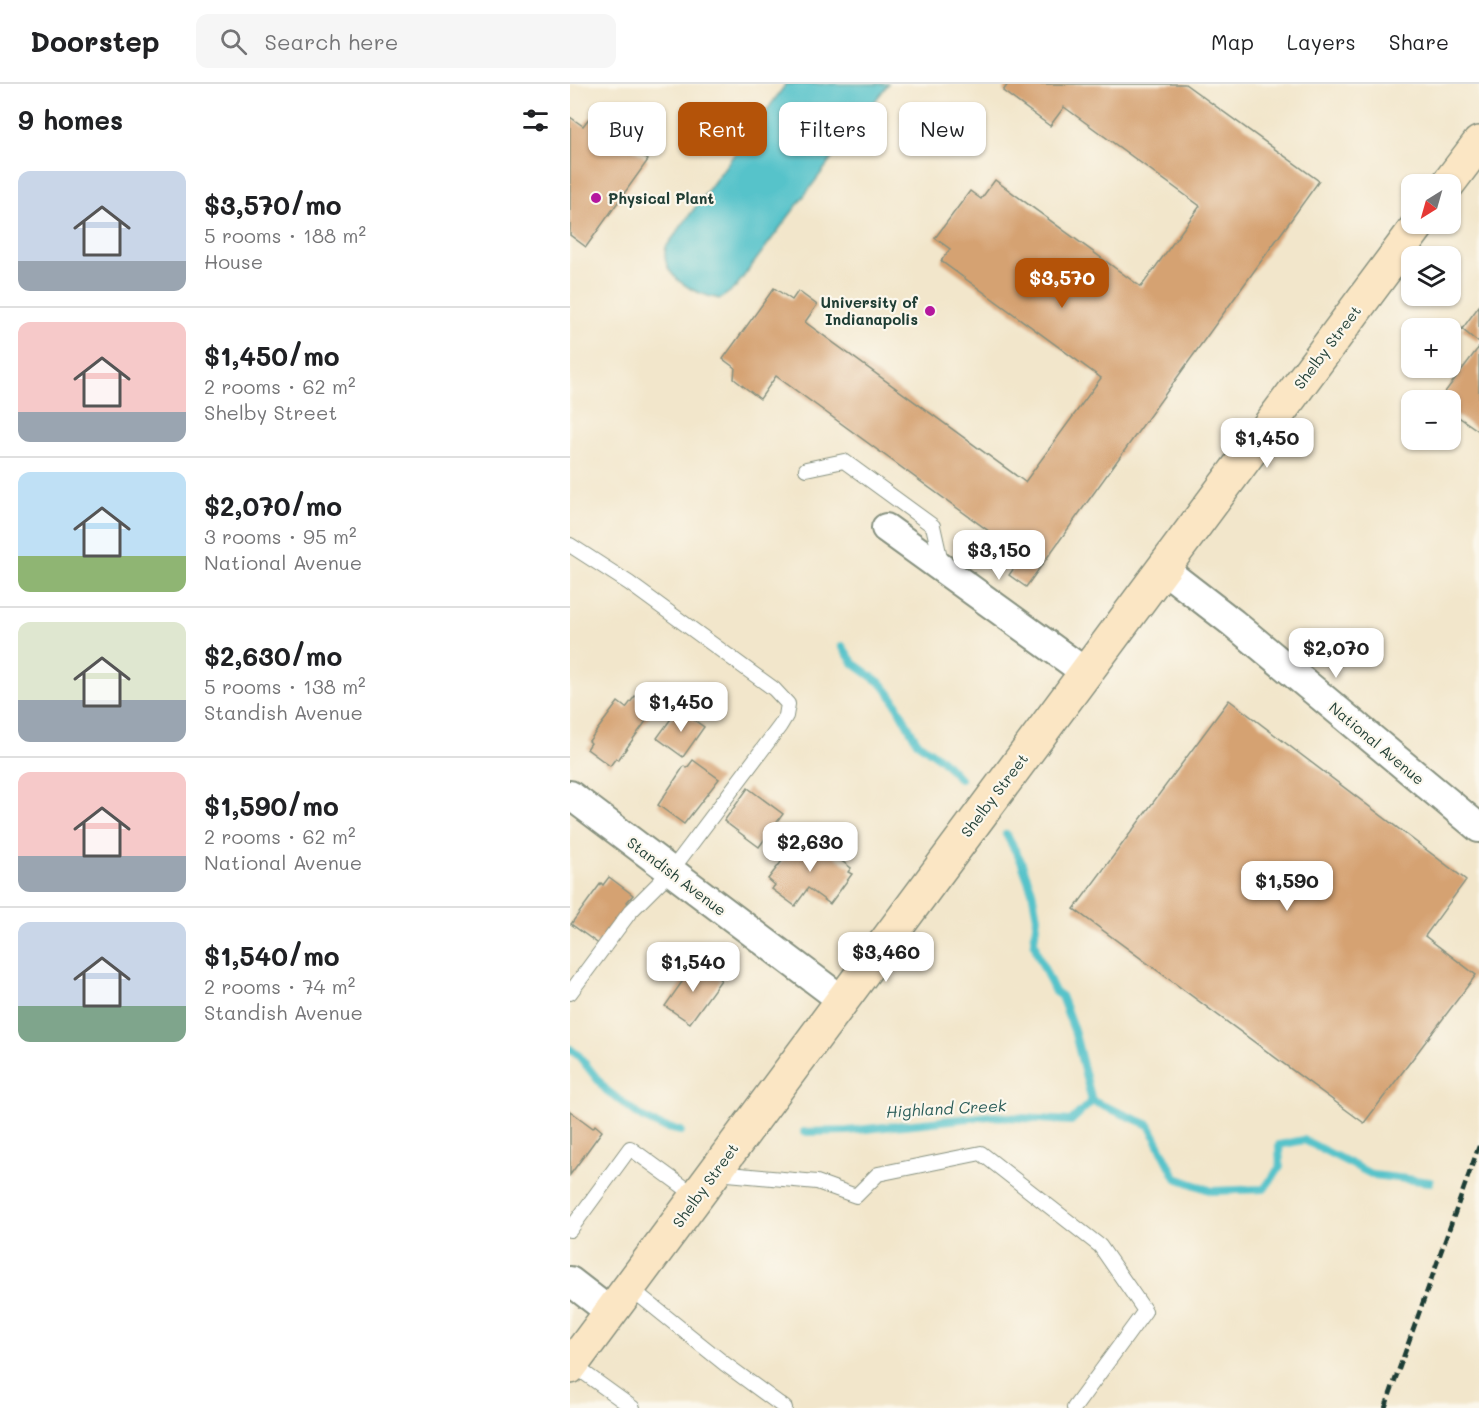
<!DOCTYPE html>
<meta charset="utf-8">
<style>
:root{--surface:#fff;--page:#f6f6f6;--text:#202124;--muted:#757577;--line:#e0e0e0;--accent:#b45309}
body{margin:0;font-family:Mali,sans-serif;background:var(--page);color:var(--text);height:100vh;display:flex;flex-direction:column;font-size:22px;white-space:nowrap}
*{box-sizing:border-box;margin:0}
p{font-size:20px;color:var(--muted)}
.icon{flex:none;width:33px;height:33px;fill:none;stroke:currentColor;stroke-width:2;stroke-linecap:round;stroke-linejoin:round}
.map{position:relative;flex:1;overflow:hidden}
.sheet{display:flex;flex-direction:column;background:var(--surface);width:570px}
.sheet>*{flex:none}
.top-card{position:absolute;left:18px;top:18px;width:570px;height:54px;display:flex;gap:12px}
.needle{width:39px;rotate:217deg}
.controls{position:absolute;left:831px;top:90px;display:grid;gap:12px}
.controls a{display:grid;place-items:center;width:60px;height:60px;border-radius:12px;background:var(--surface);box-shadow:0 2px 4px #0004;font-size:30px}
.price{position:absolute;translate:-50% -51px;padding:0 14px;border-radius:12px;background:#fff;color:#222;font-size:20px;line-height:39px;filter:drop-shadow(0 2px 3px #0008)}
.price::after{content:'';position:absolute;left:50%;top:36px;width:18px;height:14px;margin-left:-9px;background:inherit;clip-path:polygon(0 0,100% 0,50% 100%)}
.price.selected{background:var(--accent);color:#fff}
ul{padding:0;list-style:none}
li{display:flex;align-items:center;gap:18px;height:150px;padding:0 18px}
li+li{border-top:2px solid var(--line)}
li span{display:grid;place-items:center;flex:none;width:168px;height:120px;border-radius:12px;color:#555}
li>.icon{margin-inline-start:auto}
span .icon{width:72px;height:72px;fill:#fffc;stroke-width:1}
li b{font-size:26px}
h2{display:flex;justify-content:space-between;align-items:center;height:72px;padding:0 18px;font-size:26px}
.pill{padding:0 21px;border-radius:12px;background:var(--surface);box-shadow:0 2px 4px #0004;font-size:21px;line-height:54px}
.pill.selected{background:var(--accent);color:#fff}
header{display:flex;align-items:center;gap:36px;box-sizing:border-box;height:84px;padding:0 30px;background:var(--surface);border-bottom:2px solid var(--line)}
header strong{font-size:28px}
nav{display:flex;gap:33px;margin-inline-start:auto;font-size:21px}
.search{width:420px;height:54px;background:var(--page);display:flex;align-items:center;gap:15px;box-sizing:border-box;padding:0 21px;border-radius:12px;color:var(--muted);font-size:22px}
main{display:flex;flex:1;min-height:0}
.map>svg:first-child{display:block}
</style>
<header>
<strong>Doorstep</strong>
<div class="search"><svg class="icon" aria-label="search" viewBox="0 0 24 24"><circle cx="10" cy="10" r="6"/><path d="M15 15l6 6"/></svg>Search here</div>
<nav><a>Map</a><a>Layers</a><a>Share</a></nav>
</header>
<main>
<section class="sheet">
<h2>9 homes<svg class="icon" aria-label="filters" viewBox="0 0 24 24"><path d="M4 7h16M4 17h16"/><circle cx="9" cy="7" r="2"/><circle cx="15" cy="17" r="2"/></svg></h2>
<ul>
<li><span style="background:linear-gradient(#c9d6e8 75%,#9aa5b1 0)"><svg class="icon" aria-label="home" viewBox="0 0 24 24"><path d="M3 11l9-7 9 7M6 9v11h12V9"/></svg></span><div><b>$3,570/mo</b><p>5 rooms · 188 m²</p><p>House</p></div></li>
<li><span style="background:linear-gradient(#f6c9c9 75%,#9aa5b1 0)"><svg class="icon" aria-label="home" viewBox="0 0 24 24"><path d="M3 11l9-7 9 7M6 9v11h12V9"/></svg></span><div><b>$1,450/mo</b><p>2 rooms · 62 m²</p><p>Shelby Street</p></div></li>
<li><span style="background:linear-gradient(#bfe0f5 70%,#8fb573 0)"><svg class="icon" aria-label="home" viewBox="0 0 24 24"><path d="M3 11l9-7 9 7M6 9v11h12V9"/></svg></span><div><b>$2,070/mo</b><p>3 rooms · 95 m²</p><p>National Avenue</p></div></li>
<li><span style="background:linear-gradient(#dfe7d0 65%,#9aa5b1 0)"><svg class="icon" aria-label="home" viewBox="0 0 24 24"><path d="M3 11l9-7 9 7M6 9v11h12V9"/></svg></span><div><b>$2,630/mo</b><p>5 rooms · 138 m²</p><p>Standish Avenue</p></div></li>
<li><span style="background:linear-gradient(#f6c9c9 70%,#9aa5b1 0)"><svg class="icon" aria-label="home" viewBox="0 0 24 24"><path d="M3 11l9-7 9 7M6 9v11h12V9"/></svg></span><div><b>$1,590/mo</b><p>2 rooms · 62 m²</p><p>National Avenue</p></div></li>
<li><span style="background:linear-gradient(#c9d6e8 70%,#7fa58c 0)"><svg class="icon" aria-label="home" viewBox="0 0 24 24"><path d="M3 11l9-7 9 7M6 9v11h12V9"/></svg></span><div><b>$1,540/mo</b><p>2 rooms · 74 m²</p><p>Standish Avenue</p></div></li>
</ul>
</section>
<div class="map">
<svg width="909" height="1324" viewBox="0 0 909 1324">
<rect width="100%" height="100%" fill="#fbf7ec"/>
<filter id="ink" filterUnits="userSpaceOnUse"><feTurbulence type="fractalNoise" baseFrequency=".0167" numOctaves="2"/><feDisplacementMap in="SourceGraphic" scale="12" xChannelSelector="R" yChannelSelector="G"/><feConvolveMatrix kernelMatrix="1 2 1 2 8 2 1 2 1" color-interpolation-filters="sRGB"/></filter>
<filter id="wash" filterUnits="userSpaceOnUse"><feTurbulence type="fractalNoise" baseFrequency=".008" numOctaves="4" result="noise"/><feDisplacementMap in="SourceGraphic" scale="24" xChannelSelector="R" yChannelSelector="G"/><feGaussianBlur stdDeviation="1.35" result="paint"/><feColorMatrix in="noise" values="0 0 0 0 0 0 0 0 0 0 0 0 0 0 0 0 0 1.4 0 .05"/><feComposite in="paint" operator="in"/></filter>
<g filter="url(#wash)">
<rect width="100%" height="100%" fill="#f2e6cb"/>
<!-- water -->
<path fill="#56c3ca" stroke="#3a807f" stroke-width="1.5" d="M216 0H318L165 204 150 215C125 210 89 193 96 163Z"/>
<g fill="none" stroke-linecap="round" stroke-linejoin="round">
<!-- stream -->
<g stroke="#56c3ca" stroke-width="8">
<polyline points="272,562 284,580 312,600 321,611 347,658 372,676 390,695"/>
<polyline points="436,750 451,777 462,807 467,833 464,857 467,869 485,908 491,912 504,946 522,1017"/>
<polyline points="0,965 9,972 36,1006 73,1034 90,1042 111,1047"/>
<polyline points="522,1017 579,1041 606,1094 642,1107 694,1105 710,1083 709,1061 734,1056 803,1091 860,1098"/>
<polyline points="234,1048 277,1047 419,1032 501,1037 522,1017"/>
</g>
</g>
<g id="blocks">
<!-- building -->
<g fill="#d5a272">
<polygon points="438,0 615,0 749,97 456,503 439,491 453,472 206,292 190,315 164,295 165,284 153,275 204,204 222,216 228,207 247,221 235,238 455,398 531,294 371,177 380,165 365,154 400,107 411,115 425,96 571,203 630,122 494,23 480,42 433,7"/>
<polygon points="0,33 13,42 20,33 78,76 16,163 0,151"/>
<polygon points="909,222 909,259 892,245"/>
<polygon points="909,263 909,347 880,327 880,316 869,316"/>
<polygon points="65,612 84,626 48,676 46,674 40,682 17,665 21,659 19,657 48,618 56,624"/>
<polygon points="659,616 896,796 855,852 906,891 794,1039 504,825"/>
<polygon points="108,625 134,643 113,673 87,654"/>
<polygon points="123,676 149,695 114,740 88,721 114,682 117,684"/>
<polygon points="178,704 213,730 189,763 154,737"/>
<polygon points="236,751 281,784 278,788 282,790 260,820 238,804 225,822 202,805 205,801 198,795 222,764 225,766"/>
<polygon points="39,793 63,811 57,818 59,820 30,861 1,840 31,799 33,801"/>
<polygon points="126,878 151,896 120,939 95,922"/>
<polygon points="0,1027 23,1044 25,1041 32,1047 0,1091"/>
</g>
</g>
</g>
<g filter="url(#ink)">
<use href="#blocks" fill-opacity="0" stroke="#889280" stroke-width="1.5"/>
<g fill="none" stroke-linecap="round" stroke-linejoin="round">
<defs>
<g id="service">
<polyline points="236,385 274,377 363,442 372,482"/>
<polyline points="0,461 59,499 204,605 218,620 216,632 210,642 101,787 60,828 0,909"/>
<polyline points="147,1089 247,1098 286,1112 308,1090 411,1069 530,1162 575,1227 504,1324"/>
<polyline points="0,1146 60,1064 126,1112"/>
<polyline points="59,1203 155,1280 215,1324"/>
<polyline points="2,1280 63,1324"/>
</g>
<g id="minor">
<polyline points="316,444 515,588"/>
<polyline points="592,484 663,539 909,744"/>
<polyline points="0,711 272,916"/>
<polyline points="0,1197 40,1228"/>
</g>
<g id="secondary">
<polyline points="878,100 909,59"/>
<polyline points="0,1283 849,140"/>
</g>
</defs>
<!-- service casing -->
<use href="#service" stroke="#889280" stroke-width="16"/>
<!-- minor casing -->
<use href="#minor" stroke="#889280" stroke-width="32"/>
<!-- secondary casing -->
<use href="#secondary" stroke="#889280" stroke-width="36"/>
<!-- service -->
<use href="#service" stroke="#fff" stroke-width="14"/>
<!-- minor -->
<use href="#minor" stroke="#fff" stroke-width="28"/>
<!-- secondary -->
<use href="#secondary" stroke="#fbe6c4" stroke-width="33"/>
<!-- rail -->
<polyline stroke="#1f3d34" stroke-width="4.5" stroke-dasharray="9 4.5" stroke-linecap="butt" points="815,1324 909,1062"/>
</g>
</g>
<!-- markers -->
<g fill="#b5179e" stroke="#fbf7ec" stroke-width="2">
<circle cx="26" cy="114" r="6"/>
<circle cx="360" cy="227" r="6"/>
</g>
<g text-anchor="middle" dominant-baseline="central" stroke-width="4.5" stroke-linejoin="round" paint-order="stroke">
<!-- poi labels -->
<g font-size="15" font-weight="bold" fill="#1f3d34" stroke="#fbf7ec" text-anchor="start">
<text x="38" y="114">Physical Plant</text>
<text x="348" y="218" text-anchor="end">University of<tspan x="348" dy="17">Indianapolis</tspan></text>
</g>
<!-- street labels -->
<g font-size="15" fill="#1f3d34" stroke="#fbf7ec">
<text transform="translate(757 263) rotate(-53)">Shelby Street</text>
<text transform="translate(807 659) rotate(40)">National Avenue</text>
<text transform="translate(424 711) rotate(-53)">Shelby Street</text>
<text transform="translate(107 792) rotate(37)">Standish Avenue</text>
<text transform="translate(135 1101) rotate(-54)">Shelby Street</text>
</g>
<!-- water labels -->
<g font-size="16" font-style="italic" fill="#2d5e5a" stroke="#fbf7ec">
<text transform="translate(376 1024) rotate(-3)">Highland Creek</text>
</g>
</g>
</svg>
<div class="controls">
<a><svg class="needle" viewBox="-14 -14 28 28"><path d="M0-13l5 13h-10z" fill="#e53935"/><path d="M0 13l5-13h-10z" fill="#757577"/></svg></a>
<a><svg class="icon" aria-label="layers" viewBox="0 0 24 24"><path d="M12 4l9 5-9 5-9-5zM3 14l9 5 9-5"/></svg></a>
<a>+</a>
<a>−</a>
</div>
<b class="price selected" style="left:492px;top:225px">$3,570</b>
<b class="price" style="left:697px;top:385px">$1,450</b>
<b class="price" style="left:429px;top:497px">$3,150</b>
<b class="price" style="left:766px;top:595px">$2,070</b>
<b class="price" style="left:111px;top:649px">$1,450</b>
<b class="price" style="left:240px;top:789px">$2,630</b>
<b class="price" style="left:717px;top:828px">$1,590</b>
<b class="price" style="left:316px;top:899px">$3,460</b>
<b class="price" style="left:123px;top:909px">$1,540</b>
<div class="top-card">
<a class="pill">Buy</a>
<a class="pill selected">Rent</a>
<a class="pill">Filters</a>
<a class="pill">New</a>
</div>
</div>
</main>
